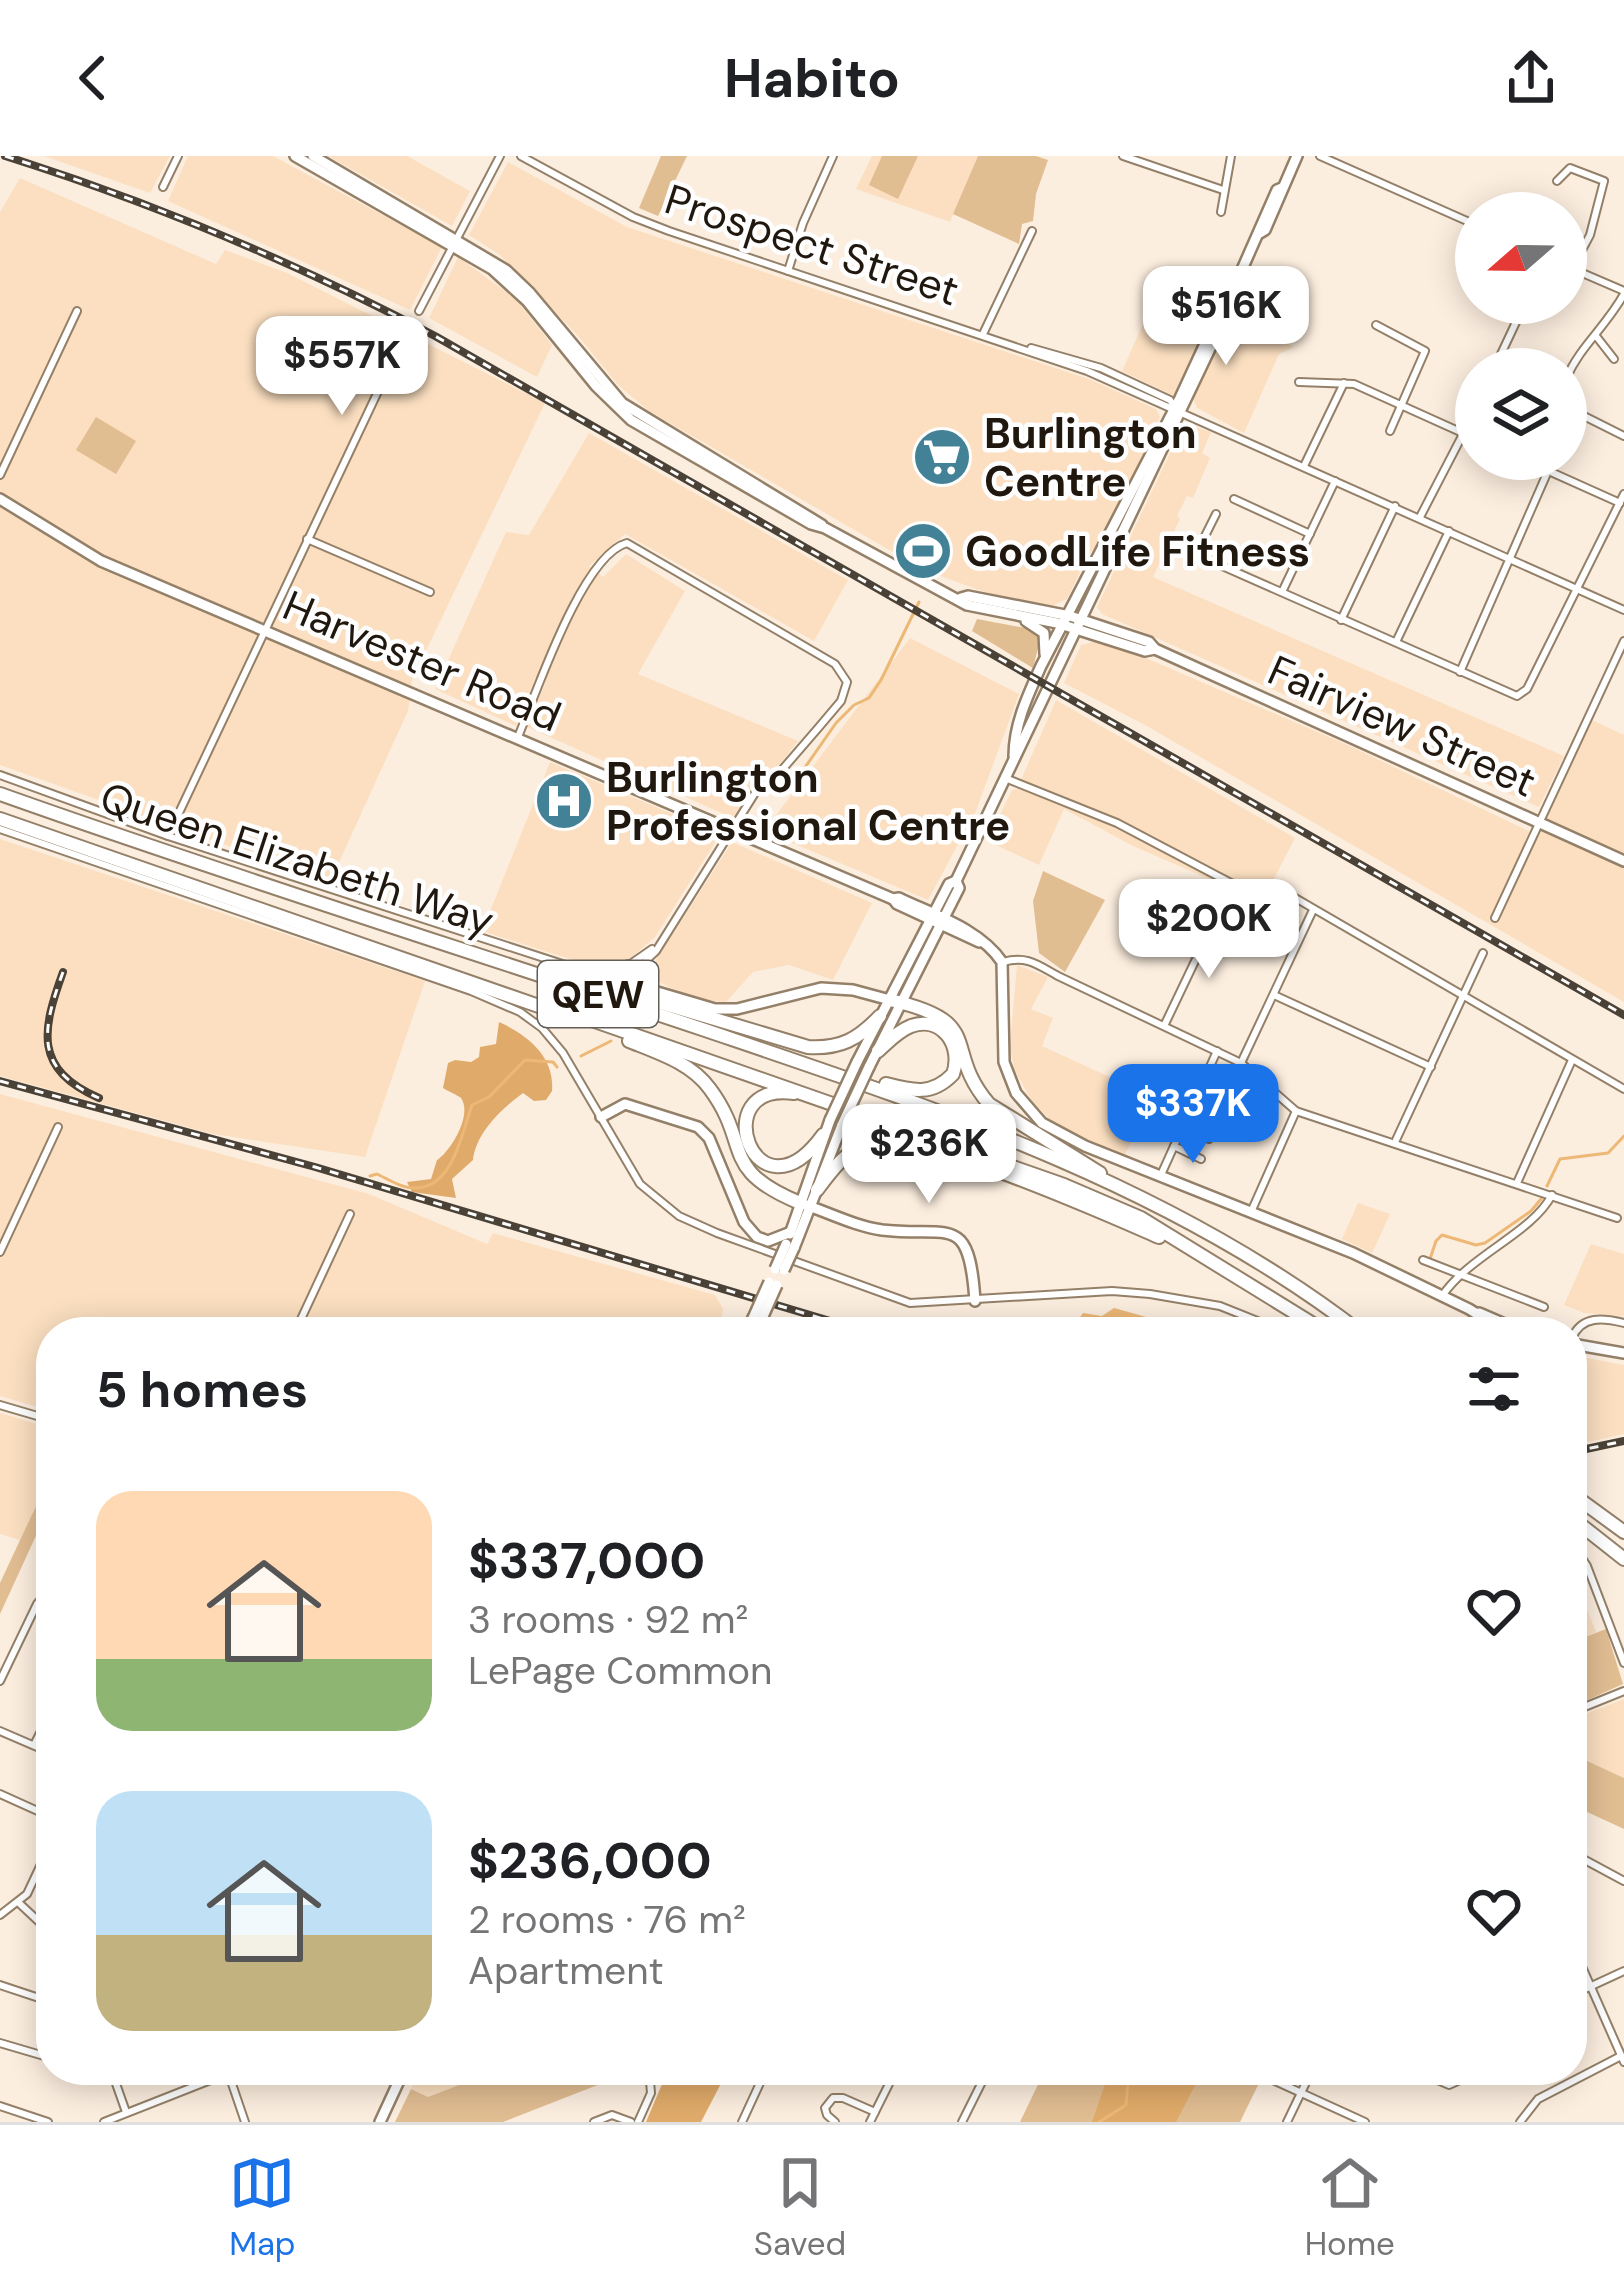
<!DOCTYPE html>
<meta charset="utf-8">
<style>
:root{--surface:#fff;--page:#f6f6f6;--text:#202124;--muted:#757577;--line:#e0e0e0;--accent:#1a73e8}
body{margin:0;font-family:"DM Sans",sans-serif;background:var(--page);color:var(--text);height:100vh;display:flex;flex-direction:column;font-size:45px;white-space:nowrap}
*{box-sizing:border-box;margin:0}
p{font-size:39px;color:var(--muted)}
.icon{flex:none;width:66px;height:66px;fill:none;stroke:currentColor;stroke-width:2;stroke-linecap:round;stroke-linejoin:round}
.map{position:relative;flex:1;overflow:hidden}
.details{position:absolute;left:36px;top:1161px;width:1551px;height:768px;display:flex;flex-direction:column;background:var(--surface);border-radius:48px;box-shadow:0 6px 30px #0003}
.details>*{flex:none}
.needle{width:78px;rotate:250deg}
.buttons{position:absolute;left:1455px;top:36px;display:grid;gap:24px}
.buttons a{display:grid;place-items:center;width:132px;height:132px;border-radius:50%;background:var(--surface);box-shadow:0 6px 30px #0003;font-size:60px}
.price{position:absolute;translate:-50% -102px;padding:0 27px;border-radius:24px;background:#fff;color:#222;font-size:39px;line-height:78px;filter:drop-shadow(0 3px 6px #0008)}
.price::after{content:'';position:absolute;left:50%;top:72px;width:36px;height:27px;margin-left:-18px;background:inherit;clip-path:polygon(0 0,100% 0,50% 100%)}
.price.on{background:var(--accent);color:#fff}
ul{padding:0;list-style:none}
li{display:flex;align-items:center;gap:36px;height:300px;padding:0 60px}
li span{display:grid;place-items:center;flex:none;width:336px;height:240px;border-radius:36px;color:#555}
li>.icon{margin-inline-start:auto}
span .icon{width:144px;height:144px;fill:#fffc;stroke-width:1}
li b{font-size:51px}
h2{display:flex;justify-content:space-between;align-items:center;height:144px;padding:0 60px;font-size:51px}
header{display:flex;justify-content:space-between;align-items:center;height:156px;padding:0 60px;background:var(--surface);font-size:54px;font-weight:700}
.dock{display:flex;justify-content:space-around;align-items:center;height:168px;border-top:3px solid var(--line);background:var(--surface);font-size:33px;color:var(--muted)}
.dock a{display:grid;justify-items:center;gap:6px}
.dock .on{color:var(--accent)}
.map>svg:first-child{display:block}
</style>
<header><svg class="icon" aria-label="back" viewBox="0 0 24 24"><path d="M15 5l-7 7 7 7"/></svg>Habito<svg class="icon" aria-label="share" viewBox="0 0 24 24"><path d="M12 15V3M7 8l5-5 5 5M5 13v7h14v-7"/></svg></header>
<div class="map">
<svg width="1624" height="1966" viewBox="0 0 1624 1966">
<rect width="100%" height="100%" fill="#fceedf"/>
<!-- built -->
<g fill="#fbdfc0">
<polygon points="44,0 170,0 150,37"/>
<polygon points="188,0 273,0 442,91 410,154 168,45"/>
<polygon points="328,0 407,0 470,35 452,70"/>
<polygon points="872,0 978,0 950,66 856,33"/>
<polygon points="508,6 627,71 1089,223 1156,253 1160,261 1134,318 1101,383 1078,414 1080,416 1067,443 1052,450 992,439 922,413 649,255 618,229 579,181 500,99 469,79"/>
<polygon points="20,22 216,108 225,94 287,117 545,247 412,524 408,555 330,726 0,609 0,56"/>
<polygon points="458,101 515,142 552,189 537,221 429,162"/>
<polygon points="1160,130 1217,151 1176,241 1122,215"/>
<polygon points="1243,135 1284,155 1273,179 1294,191 1279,198 1244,277 1197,252 1193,242"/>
<polygon points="1187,269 1211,276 1202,297 1210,302 1193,342 1187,340 1177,360 1180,363 1153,421 1564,600 1539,651 1102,458 1097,451 1180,276"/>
<polygon points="589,277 848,424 814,485 625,378 589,410 603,421 626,398 685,435 638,518 798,585 779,609 754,630 735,663 527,571 546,525 535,522 516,570 435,533 506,376 529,379"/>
<polygon points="910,482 1019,538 976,655 928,744 764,675"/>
<polygon points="1097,485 1132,496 1352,591 1539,680 1592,564 1624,579 1624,846 1145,569 1064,527 1081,489"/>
<polygon points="1056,544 1295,682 1262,746 1133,690 1064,653 1039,709 987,685 1012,634 1017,633"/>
<polygon points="550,606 717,677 718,682 655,781 628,804 600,809 582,807 482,775"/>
<polygon points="0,683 425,825 365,1001 213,978 0,920"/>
<polygon points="732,686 872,747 833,824 789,809 753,816 726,846 692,843 646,819"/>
<polygon points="1017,809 1048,821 1031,853 1053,862 1042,890 1136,933 1148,909 1163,916 1125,999 1058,972 1032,945 1014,913 1010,890"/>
<polygon points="0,938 369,1038 487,1088 493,1077 715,1139 723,1153 719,1176 51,1176 51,1255 0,1240"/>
<polygon points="1358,1047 1390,1058 1372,1097 1342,1083"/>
<polygon points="1591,1088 1624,1098 1624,1160 1584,1157 1564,1149"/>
<polygon points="1572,1199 1624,1209 1624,1278 1579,1288 1572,1284"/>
<polygon points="0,1257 51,1272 51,1318 20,1384 0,1378"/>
<polygon points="1572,1416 1596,1476 1572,1486"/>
<polygon points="1624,1543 1624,1622 1572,1598 1572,1563"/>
<polygon points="419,1914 477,1914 480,1921 428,1941 411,1933"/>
</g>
<!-- green -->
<g fill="#e1bd92">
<polygon points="661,0 687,0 658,60 639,52"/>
<polygon points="882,0 918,0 898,43 869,29"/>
<polygon points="978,0 1036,0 1048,4 1036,38 1033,65 1022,68 1019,88 953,58"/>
<polygon points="96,261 136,285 116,318 76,294"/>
<polygon points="977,463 1036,474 1041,480 1033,512 972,475"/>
<polygon points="1043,715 1105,744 1065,816 1039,797 1033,745"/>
<polygon points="51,1318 51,1347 0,1458 0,1427"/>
<polygon points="1606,1473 1623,1528 1581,1547 1572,1534 1572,1486"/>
<polygon points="1572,1598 1624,1622 1624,1673 1572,1649"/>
<polygon points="477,1914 636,1914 503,1966 395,1966 411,1933 428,1941 480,1921"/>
<polygon points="1045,1914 1236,1914 1260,1925 1240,1966 1020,1966"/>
</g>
<!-- forest -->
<g fill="#e0ab6a">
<path d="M499 866C528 879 555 901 552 935L546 944 534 945 523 937C501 953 476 977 473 1004L452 1023 456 1042 412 1036 407 1026 431 1023 437 1004C450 996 473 959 461 942 459 940 446 934 443 932L448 907 455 904 471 906 479 901 480 891 496 888Z"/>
<polygon points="668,1914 728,1914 701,1966 646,1966"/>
<polygon points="1110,1914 1203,1914 1176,1966 1092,1966"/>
</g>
<!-- water -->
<polygon fill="#edb876" points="1114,1152 1150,1162 1240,1174 1075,1176 1074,1170 1083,1157 1102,1160"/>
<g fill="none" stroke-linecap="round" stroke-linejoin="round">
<!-- stream -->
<g stroke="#edb876" stroke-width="3">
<polyline points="792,630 836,567 854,549 869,542 881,524 919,446"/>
<polyline points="581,900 611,885"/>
<path d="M370 1020 377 1018C388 1023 401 1032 414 1032 453 1033 462 977 472 949L489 941 525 904 553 906 557 911"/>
<polyline points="1547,1030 1560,1003 1608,997 1624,980"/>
<polyline points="1430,1103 1436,1085 1442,1079 1476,1089 1485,1087 1531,1055 1541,1043"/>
<polyline points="1099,1966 1126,1949 1129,1914"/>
</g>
<defs>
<g id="minor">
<polyline points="521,0 633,61 669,75 1087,215 1624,454"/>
<polyline points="1123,0 1223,34"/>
<polyline points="1320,0 1476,69"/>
<polyline points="1557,25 1570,12 1604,25 1590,79 1572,113"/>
<polyline points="163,31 178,0"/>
<polyline points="1221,56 1231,0"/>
<polyline points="1566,110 1624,135"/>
<polyline points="788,115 803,67 833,0"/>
<polyline points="419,155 500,0"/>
<polyline points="1376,169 1425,195 1390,275"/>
<polyline points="983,178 1032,75"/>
<polyline points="1596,180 1614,203"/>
<polyline points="1031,192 1101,212 1170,244 1175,252"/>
<polyline points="1494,213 1525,147"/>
<path d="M1566 223C1580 190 1606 171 1624 138"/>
<polyline points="1299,226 1354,228 1476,283"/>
<polyline points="1566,251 1624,280"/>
<polyline points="1522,303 1620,347"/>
<polyline points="1304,310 1344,227"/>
<polyline points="0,319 77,155"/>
<polyline points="1234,343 1310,378"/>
<polyline points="1216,358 1200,390 1204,402 1517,540 1527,533 1624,338"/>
<polyline points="1420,361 1476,253"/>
<polyline points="307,383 430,436"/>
<polyline points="1282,436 1335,325"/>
<polyline points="1341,464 1395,350"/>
<polyline points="1396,486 1449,375"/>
<polyline points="1460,516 1548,315"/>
<path d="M0 619 168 680 587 816 627 814 641 809 656 795 755 637 781 615 819 571 841 545 847 526 835 508 627 387C582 399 536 538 518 581"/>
<polyline points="1005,622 1117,667 1246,735"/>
<polyline points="0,673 471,835 520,856 542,872 563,897 640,1028 679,1060 717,1077 910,1147 1112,1135 1150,1138 1220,1150 1285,1176"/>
<polyline points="168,680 390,210 400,203 414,205"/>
<polyline points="1273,729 1624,933"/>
<polyline points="1495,762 1624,485"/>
<path d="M1003 806C1027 799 1038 809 1058 820L1241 907 1296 955 1617 1062"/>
<polyline points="629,809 652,793"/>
<polyline points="1274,839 1431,911"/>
<polyline points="1164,870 1217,759 1225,754"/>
<polyline points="1241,907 1313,754"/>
<polyline points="1192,951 1219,963"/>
<polyline points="1183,971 1209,983"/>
<polyline points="1396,984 1483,797"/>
<polyline points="1174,990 1201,1003"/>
<polyline points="1160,1021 1217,895"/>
<polyline points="1517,1027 1572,904"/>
<polyline points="1251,1056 1296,955"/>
<polyline points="0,1096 58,971"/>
<polyline points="1423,1104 1544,1151"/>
<path d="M1442 1140C1471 1098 1531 1078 1552 1039"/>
<polyline points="295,1176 350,1058"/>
<path d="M1572 1182C1582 1159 1603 1162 1624 1167"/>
<polyline points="0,1249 51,1264"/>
<polyline points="1572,1387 1587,1410 1624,1507"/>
<polyline points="0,1525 37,1448 42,1442 51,1444"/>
<polyline points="1572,1556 1624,1535"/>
<polyline points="0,1575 51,1597"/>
<polyline points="34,1589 51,1555"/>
<polyline points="0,1638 51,1661"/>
<polyline points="1572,1697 1624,1725"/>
<polyline points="19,1747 51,1777"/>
<polyline points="0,1759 27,1738 51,1687"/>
<polyline points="1572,1788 1624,1906"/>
<polyline points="0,1829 51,1846"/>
<polyline points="1572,1839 1624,1815"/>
<polyline points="0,1887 51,1902"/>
<polyline points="117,1914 114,1922 126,1956"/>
<polyline points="994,1914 1007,1920 1014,1914"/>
<polyline points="1251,1914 1365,1966"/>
<polyline points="1414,1914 1449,1929 1460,1924 1465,1914"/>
<polyline points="229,1919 245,1966"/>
<polyline points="0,1950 48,1966"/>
<polyline points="104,1966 236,1914"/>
<polyline points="594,1966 612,1959 631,1966"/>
<polyline points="638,1966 651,1937 649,1914"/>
<polyline points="742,1966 766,1914"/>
<polyline points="835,1966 827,1959 825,1952 833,1942 843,1942 875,1956"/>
<polyline points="870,1966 896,1914"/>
<polyline points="962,1966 988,1914"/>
<polyline points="1287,1966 1312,1914"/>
<polyline points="1520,1966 1538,1943 1621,1900"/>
</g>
<g id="major">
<polyline points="295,0 492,113 527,145 596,230 631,264 811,368 825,372 967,449 1057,467 1145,495 1155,493"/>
<polyline points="313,0 506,114 529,136 622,247 822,369"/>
<polyline points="1260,77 1265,74 1297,0"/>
<path d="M0 343 101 405 893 743 899 742C934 759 980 773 1002 806L1004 906 1016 937 1042 967 1085 990 1353 1097 1469 1153 1498 1171 1504 1169"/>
<polyline points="961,442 968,440 1070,460 1149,486 1155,493 1624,705"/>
<polyline points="1026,465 1044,477 1045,498"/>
<path d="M1014 600C1014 568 1028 539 1041 510L1180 242 1216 164 1222 159 1277 34 1282 32"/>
<polyline points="893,743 897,748 979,786"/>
<polyline points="628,810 647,833 715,853 737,853 821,832 853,834 890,844"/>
<polyline points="857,906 949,728 956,725"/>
<polyline points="869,911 959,732 956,725 1217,178 1222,159"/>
<polyline points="601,961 625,948 698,971 709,982 744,1066 757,1081 768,1085 791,1076"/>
<path d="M800 1047C828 1056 854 1070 882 1074 950 1082 969 1055 975 1145"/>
<polyline points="790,1078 830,964"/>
<polyline points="794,1092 842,969"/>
<polyline points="1479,1157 1523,1176"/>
<polyline points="746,1176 753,1162"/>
<polyline points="1572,1188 1624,1197"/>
<polyline points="380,1966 404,1914"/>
</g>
<g id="highway">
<path d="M0 638C233 721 470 795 705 874 932 951 1167 1027 1360 1176"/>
<polyline points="0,663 556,856 589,863 1064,1029 1141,1062 1326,1176"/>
<path d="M561 817 808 891C841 893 858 883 880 860"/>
<path d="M890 844C988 866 941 892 989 948L1100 1017"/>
<path d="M629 885C659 897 691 907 710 933 752 990 718 1013 800 1047"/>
<path d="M878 895C888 886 898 875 911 870 942 859 963 890 953 918 932 940 913 935 886 928"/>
<path d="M794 937C704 924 755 1073 823 979"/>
<path d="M817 1034C831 1015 847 993 871 986 916 973 1108 1059 1159 1081"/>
<polyline points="1572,1338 1624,1376"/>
<polyline points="1572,1362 1624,1403"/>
</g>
</defs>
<!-- minor casing -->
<use href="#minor" stroke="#948068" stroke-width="10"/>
<!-- major casing -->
<use href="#major" stroke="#948068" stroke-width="14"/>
<!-- highway casing -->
<use href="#highway" stroke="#948068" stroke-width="16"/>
<!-- minor -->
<use href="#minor" stroke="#fff" stroke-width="6"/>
<!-- major -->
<use href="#major" stroke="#fff" stroke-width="9"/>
<!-- highway -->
<use href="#highway" stroke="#fff" stroke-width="12"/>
<defs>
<g id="rail">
<path d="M5 0C154 47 297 107 435 180L1624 859"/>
<path d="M63 816C42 874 33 913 99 942"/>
<polyline points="0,925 315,1011 867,1176"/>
<polyline points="1572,1296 1624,1285"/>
</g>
</defs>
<!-- rail casing -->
<use href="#rail" stroke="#4b4237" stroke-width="8"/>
<!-- rail -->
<use href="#rail" stroke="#fefefe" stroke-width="3" stroke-dasharray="9" stroke-linecap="butt"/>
<defs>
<g id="major-bridge">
<polyline points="830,964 857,906"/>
<polyline points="842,969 869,911"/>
<polyline points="775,1113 786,1088"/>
<polyline points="784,1114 794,1092"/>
<polyline points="753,1162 769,1126"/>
<polyline points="761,1165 777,1129"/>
</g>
</defs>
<!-- major-bridge casing -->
<use href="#major-bridge" stroke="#948068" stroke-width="14" stroke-linecap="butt"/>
<!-- major-bridge -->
<use href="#major-bridge" stroke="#fff" stroke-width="9"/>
</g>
<!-- icons -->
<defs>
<symbol id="supermarket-disc" viewBox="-11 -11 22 22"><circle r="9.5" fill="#438296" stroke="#fefefe"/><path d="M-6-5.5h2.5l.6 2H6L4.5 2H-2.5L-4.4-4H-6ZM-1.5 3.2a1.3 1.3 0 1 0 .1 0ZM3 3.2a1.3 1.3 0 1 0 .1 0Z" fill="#fff"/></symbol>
<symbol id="stadium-disc" viewBox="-11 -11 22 22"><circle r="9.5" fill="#438296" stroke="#fefefe"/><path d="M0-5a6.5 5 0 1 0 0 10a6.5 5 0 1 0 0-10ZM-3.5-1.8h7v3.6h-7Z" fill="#fff"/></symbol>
<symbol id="hospital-disc" viewBox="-11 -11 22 22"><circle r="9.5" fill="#438296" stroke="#fefefe"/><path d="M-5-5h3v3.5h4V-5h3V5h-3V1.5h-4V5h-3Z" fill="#fff"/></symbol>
</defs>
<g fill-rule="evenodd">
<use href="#supermarket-disc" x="909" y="268" width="66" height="66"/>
<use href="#stadium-disc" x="890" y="362" width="66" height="66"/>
<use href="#hospital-disc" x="531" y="612" width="66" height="66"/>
</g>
<g text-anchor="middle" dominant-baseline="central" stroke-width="9" stroke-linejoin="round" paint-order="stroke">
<!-- shield labels -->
<rect fill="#fefefe" stroke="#635d57" stroke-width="3" x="538" y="805" width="120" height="66" rx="9"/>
<g font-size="39" font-weight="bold" fill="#20180f">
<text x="598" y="838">QEW</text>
</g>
<!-- street labels -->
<g font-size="42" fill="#20180f" stroke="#fefefe">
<text transform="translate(812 89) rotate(18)">Prospect Street</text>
<text transform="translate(422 505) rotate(23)">Harvester Road</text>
<text transform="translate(1402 570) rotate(24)">Fairview Street</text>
<text transform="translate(297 703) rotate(18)">Queen Elizabeth Way</text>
</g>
<!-- poi labels -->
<g font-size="42" font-weight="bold" fill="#20180f" stroke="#fefefe" text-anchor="start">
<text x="984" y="277">Burlington<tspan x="984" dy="48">Centre</tspan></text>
<text x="965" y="395">GoodLife Fitness</text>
<text x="606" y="621">Burlington<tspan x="606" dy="48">Professional Centre</tspan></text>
</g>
</g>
</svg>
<div class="buttons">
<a><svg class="needle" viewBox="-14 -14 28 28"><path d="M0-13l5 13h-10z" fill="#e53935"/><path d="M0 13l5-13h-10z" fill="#757577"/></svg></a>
<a><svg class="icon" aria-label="layers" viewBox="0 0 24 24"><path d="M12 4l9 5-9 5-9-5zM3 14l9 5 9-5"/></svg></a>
</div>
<b class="price" style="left:1226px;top:212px">$516K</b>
<b class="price" style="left:342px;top:262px">$557K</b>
<b class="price" style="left:1209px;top:825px">$200K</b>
<b class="price on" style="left:1193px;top:1010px">$337K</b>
<b class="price" style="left:929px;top:1050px">$236K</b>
<section class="details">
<h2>5 homes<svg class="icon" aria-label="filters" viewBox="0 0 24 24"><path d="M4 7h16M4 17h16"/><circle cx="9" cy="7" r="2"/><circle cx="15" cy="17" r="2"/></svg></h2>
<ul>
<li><span style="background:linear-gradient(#ffd9b3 70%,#8fb573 0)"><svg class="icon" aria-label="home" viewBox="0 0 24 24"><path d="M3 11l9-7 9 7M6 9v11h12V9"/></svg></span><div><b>$337,000</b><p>3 rooms · 92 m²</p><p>LePage Common</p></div><svg class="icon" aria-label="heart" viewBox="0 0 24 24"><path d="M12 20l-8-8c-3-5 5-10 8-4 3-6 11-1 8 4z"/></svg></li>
<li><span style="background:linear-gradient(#bfe0f5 60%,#c2b280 0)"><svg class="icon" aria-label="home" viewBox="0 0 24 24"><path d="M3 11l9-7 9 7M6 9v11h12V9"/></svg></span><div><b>$236,000</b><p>2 rooms · 76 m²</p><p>Apartment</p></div><svg class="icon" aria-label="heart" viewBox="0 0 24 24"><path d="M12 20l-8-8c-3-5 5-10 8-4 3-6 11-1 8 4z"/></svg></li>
</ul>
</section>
</div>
<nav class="dock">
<a class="on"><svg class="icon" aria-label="map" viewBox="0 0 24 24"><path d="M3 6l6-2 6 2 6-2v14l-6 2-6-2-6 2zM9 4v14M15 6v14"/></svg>Map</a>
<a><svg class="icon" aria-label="saved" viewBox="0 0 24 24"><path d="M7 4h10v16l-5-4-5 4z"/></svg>Saved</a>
<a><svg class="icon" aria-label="home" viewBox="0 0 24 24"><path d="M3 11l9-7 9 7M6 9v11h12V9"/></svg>Home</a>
</nav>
